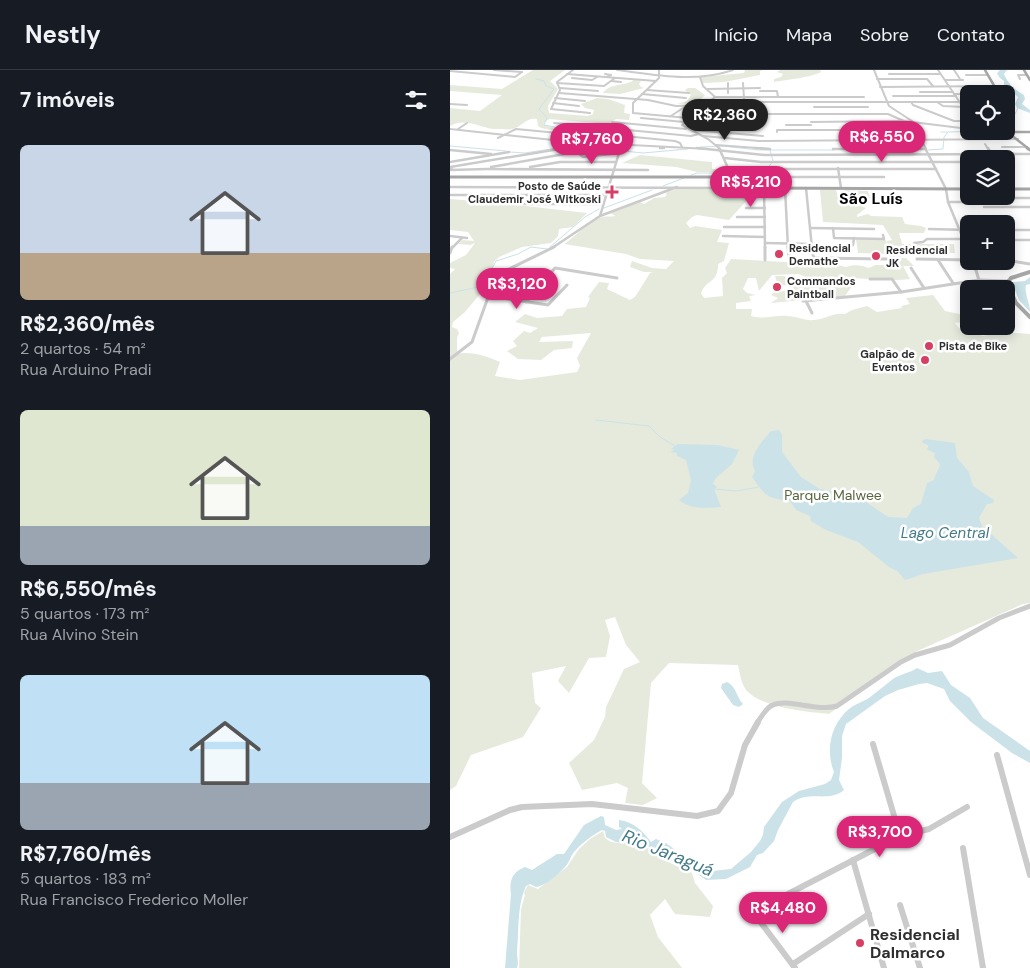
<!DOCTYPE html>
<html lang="pt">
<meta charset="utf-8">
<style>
:root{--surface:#171b24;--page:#20242c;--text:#f1f3f6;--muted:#9ea1a6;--line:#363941;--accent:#db2777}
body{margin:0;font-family:"DM Sans",sans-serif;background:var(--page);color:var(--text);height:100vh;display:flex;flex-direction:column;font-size:19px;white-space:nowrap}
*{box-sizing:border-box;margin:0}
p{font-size:16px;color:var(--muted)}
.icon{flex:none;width:28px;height:28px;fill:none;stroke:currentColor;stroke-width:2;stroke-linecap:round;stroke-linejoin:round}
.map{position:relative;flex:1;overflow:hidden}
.side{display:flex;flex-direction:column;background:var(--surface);width:450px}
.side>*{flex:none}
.tools{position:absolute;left:510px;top:15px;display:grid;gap:10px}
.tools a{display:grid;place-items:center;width:55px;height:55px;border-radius:8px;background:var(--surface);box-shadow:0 2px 12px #0003;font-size:25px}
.price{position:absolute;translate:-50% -42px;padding:0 11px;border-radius:18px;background:var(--accent);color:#fff;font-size:16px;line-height:32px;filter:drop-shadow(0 1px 2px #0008)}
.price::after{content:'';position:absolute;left:50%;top:30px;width:15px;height:11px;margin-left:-8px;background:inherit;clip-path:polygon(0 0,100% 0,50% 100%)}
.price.selected{background:#222;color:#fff}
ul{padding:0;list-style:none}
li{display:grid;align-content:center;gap:10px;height:265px;padding:0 20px}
li span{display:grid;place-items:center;height:155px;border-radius:8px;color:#555}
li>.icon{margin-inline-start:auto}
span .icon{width:90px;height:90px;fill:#fffc;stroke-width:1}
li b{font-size:21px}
h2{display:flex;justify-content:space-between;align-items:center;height:60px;padding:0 20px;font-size:21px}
header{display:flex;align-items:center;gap:30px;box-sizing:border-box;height:70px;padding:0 25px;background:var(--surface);border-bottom:1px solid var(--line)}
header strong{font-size:24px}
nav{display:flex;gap:28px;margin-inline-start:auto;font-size:18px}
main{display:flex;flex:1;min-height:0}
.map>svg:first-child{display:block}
</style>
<header>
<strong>Nestly</strong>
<nav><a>Início</a><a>Mapa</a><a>Sobre</a><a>Contato</a></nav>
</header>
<main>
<section class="side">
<h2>7 imóveis<svg class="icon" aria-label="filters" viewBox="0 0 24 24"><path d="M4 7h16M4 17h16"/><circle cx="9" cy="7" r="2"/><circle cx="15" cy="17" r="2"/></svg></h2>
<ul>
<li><span style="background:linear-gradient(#c9d6e8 70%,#b9a48a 0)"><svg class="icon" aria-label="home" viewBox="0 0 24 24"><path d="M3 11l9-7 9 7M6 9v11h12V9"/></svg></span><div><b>R$2,360/mês</b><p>2 quartos · 54 m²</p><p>Rua Arduino Pradi</p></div></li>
<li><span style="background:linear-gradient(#dfe7d0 75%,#9aa5b1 0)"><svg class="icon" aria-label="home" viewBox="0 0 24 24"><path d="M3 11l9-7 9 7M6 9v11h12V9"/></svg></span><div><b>R$6,550/mês</b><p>5 quartos · 173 m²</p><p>Rua Alvino Stein</p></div></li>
<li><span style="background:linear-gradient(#bfe0f5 70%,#9aa5b1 0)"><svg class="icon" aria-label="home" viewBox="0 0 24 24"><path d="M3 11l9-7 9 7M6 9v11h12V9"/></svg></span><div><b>R$7,760/mês</b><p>5 quartos · 183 m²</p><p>Rua Francisco Frederico Moller</p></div></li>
</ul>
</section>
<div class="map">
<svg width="580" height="898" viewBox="0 0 580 898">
<rect width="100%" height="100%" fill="#fff"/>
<!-- green -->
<g fill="#e6eadd">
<path d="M83 0H115L100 11 108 19 98 36 99 43 138 46 143 44 144 40 135 38 131 34 147 28 158 29 175 35 174 43 180 44 179 50 166 49 158 54 99 49 93 54 122 64 91 58 88 56 87 49C76 47 72 57 62 59 58 60 53 59 50 59 32 60 16 46 0 56V38L30 41 52 25 0 21V15L52 19Z"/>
<polygon points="295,0 313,0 310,1 310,5 274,12 253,13 251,7 294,3"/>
<path d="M330 0H370L371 2C362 7 336 10 324 12V9L331 7 333 4 327 2Z"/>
<path d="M184 10 191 11 189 14 191 17 194 18 170 24 153 23C161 12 174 17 184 10Z"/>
<polygon points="238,18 245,18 255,25 247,33 227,34 237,31 241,25 235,20"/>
<polygon points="190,85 262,92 262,99 266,99 268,102 247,102 226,97 172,93"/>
<path d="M226 119H307L279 150 247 145 242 147 236 153 240 158 245 156 272 160 267 172 279 173 274 191 268 194C268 214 257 208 251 223L254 228 273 226 272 208 277 203 275 198 281 189 388 195 396 197C404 194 412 195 419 198L425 195H438L440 190 439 184 408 183 406 169 436 170 439 183 437 171 442 170 433 155 373 152 370 120H386L388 127H394V120L418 121 420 128 414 129 404 122 401 123V132L416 138 407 145V147L418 144 421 146 452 147 455 154 471 156 476 158 474 163H449L452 174H504L505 183 450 182 451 188H456L464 196H453L460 209C439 212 419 207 397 209L402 216 395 226 321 233 328 228 321 225 323 223 344 219 337 209 338 215 328 216 325 206H335L336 208 358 213 363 211 349 204 322 205 309 221 306 208H298L293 219 297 223 306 225 299 226 301 231 286 233V239H302L301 246C313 250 325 245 337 246 347 246 354 251 364 250 376 249 384 242 395 244L402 240 417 236 427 242 452 238 451 236 460 234 456 228 483 225 495 241 519 246V251L505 253 509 258 533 266 552 262 580 264V533L573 534 465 582 469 586 450 593 379 644C357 642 313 638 297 621 291 614 290 604 288 595L219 593 201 613 192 713 207 728 193 735 175 733 178 718 167 713 132 720 119 693 144 670 155 647 156 637 174 599 190 592 176 575 165 547 155 550 160 566 156 587 139 588 119 623 108 611 116 596 82 603 85 633 91 638 73 667 21 685 6 716 0 720V204L5 199 0 198V193L16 185 25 173 20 175 8 174 13 170 24 171 18 162 0 160V129L48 133 137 143 123 157 109 159 108 166 101 173 72 177 49 187 44 192 40 212 15 242 3 252 2 257 7 259 9 263 7 268V284C21 281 36 286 50 292L45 306 70 310 127 302 130 296 127 288 141 263 92 267 89 272 123 271 122 278 104 280 91 290 68 289 57 281 67 276 63 271 74 261 80 263 88 258 65 252 75 244 87 248 112 246 117 239 136 237 140 228 138 227 149 212 159 213 157 219 180 230 185 227 200 203 203 202H194L180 197 182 191 202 198 216 199 224 191 190 189 176 184 114 174C127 166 138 150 153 147 157 146 161 147 165 146L161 143 190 132 194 134 204 128 215 127 217 124 215 123Z"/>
<polygon points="153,761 155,768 161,772 192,776 209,783 214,790 242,803 245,813 263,836 260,847 225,844 215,829 200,845 208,867 232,898 69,898 71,839 75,825 74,822 78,815 88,819 117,797 129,779 140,769"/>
</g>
<!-- water -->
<g fill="#cae2e8">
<path d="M550 0H557L554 4C558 14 565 20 574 25L575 29 572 34 580 40V43L567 38 565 34 568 27 554 15V11L549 7 547 3Z"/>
<path d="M580 207V214L576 215C574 224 580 232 580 242L569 230 563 215 564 212 575 211Z"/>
<path d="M329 360 332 365V382L351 407 370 419 407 426 438 447 457 448 463 438 471 434 477 413 484 410C485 404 489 400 490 394L484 387 485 383 476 379 478 378V375L473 373 472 371 476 369 505 373 507 388 519 402 523 416 544 430 543 433 537 434 529 448 532 456 568 488 473 504 455 510 447 501 439 497 408 472 376 460 361 451 360 446 346 440 340 431C316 428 316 426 302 407L305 401C297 386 312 372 321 361Z"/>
<path d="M228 374 268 375 289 380 282 394 265 409 263 414 267 417 264 419 271 437C256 438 241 440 229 430L238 423 241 410 236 390 227 386V383L220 382 225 380 221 379Z"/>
<path d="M467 598 478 603 492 601 501 615 520 628 533 648 580 681V693L562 683 521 652 500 631 494 619 477 613 469 614 448 620 435 626 396 654 392 666V688L389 710 394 720C378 733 360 720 343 732L328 760 324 771 313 783 307 785 300 797 276 809 256 810 237 797 217 789 208 780 192 774 183 775 166 772 156 767 155 761 152 760C141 766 132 773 124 782 120 787 119 794 114 798 108 805 95 816 86 817L80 814 76 816C67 835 69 860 67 882 67 888 69 892 67 898H55L61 824C59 811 62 802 75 797L82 800 107 784H114L134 755 151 746 154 747 155 755 166 760 172 759 169 757V750C184 752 193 761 201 772L206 769 216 773 235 787 263 801 281 799 301 782 310 771 313 765 314 757 332 732 349 721 375 714 381 710 384 702C375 680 381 654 399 639 405 634 412 632 419 628 427 622 435 615 443 609 450 604 460 603 467 598Z"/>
<path d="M277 612C287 617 286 627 293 634L289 637 283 635 271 618 272 614Z"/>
</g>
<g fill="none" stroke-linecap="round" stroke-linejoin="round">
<!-- stream -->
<g stroke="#cae2e8" stroke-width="1">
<polyline points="86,9 94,11 96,16 104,19 89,39 97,48 94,55 142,64"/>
<polyline points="557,60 568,38"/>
<polyline points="491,62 497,62"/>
<polyline points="140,70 143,66"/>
<polyline points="0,76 56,81"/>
<polyline points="250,77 272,76 309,80 384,80"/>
<polyline points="145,78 193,83 238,79"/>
<polyline points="478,80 493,79 494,67 498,62 528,61"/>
<polyline points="60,82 75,83 120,76 141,78"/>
<polyline points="283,103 314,103 323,91 320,80"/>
<polyline points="241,105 247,103 278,103"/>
<polyline points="213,116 234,108"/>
<polyline points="154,138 202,120"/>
<polyline points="100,177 135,147 149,139"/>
<polyline points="0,223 33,216 46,191 68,184 81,177 97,179"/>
<polyline points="146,350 199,356 210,367 225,376"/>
<polyline points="264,419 286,421 309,417"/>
</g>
<!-- minor-far4 -->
<g stroke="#cbcbcb" stroke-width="2">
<polyline points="44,0 72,2"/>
<polyline points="123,0 107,12 110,20 101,39 140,43"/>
<path d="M167 0C206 5 245 13 283 0"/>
<polyline points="209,0 209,8 183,33 183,43 238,48"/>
<polyline points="424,0 439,36 462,51 476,79"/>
<polyline points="488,0 515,40"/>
<polyline points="504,0 510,9"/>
<polyline points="0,1 65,7 72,2"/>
<polyline points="117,4 206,11"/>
<polyline points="155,4 161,5 157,7"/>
<polyline points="439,4 490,4"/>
<polyline points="516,5 538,5"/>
<polyline points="250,7 253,16 265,27 232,55 258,69 270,79"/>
<polyline points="122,8 142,10 147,7"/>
<polyline points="427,9 477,9 483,16"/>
<polyline points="570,9 568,5 577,5"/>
<polyline points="495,10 513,10"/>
<polyline points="161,11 171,12"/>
<polyline points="107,13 154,16 165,8"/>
<polyline points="278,13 278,23"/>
<polyline points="293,13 294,28"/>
<polyline points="430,17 545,16"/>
<polyline points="110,18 148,21"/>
<polyline points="257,19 310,18"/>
<polyline points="197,20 239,23"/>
<polyline points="310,21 327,21 328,27"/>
<polyline points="470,22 503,22"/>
<polyline points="109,23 198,30 226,36 251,35"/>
<polyline points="192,24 236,28"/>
<polyline points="504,24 549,24"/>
<polyline points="443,26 506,26"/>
<polyline points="265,27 414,27"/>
<polyline points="105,28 135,31"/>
<polyline points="271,32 519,32"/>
<polyline points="461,32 463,35 504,51 519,51"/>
<polyline points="487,32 493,36 513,37"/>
<polyline points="103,33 129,36"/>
<polyline points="0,34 17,35"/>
<polyline points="364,37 418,37"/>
<polyline points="513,42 519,49"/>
<polyline points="221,46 236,36"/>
<polyline points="191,48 234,52"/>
<polyline points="312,49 312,44 438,44 454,51 519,59"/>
<polyline points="162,52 236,59"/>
<polyline points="361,52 452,51"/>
<polyline points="403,52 407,62"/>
<polyline points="104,53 241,66 249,64"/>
<polyline points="336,55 361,55"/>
<polyline points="0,59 122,72 259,79"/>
<polyline points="8,59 17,53"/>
<polyline points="243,60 313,66"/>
<polyline points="536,61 557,62"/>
<polyline points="327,62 327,60 390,60"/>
<polyline points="253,66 309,71 568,69"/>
<polyline points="48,68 66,59 129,65 154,64 225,71 230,73 232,77"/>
<polyline points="535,74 538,79"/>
<polyline points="266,75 320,79"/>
<polyline points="171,77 175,64"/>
<polyline points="552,77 577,77"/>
<polyline points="107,79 120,77"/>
<polyline points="383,79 476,79"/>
</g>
<!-- minor-far3 -->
<g stroke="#cbcbcb" stroke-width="2.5">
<polyline points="210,78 214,78"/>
<polyline points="247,78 315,85 580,84"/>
<polyline points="269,78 282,107 434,107"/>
<polyline points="305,78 320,79"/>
<polyline points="475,78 496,119 498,132 517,178"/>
<polyline points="538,78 545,89"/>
<polyline points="383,79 476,79"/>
<polyline points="0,80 41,84"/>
<polyline points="127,82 133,87 169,83 150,146"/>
<polyline points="275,88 311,92 519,92"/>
<polyline points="0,92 59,82"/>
<polyline points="41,97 143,79"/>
<polyline points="80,97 110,92 166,92"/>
<polyline points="388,98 391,118"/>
<polyline points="0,99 2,98 0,97 115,78"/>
<polyline points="38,99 198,100"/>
<polyline points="319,99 486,99"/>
<polyline points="1,100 37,99"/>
<polyline points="0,117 285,118"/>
<polyline points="314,118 315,178"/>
<polyline points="335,118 338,178"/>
<polyline points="356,118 362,178"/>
<polyline points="0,125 156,125"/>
<polyline points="498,132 522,132 531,128 580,128"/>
<polyline points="58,134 153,134"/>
<polyline points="534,137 580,137"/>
<polyline points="296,138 315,138"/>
<polyline points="287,147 315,147"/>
<polyline points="274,157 315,157"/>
<polyline points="361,158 424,159"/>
<polyline points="383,158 384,168 434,169 433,165"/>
<polyline points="479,159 519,160"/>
<polyline points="556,160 580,160"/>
<polyline points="0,166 17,168"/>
<polyline points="273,166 315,167"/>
<polyline points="556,170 580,170"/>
<polyline points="315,173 362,174"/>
<polyline points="464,173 473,172 477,169 519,169"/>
<polyline points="363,177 385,178"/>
<polyline points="2,178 12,168"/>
<polyline points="102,178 150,146 227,117"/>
<polyline points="393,178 403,175 404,168"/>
</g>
<!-- minor-far2 -->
<g stroke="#cbcbcb" stroke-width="3">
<polyline points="315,177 315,190"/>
<polyline points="338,177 339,187"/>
<polyline points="362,177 364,192"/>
<polyline points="363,177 397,177"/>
<polyline points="517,177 519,182"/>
<polyline points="0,183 2,177"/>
<polyline points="364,188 437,189"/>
<polyline points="467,189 519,190"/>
<polyline points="488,190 503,213"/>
<polyline points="556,190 580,194"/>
<polyline points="523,191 529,210"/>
<polyline points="461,198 474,218"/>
<polyline points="420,209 442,209 451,222"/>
<polyline points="39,226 98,235 117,215"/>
<polyline points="53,228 78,204"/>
<polyline points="353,231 451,222 529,210 557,211"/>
<polyline points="356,231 362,243"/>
<polyline points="76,232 105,198 167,208"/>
<polyline points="0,289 22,272 41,219 57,200 104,177"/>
</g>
<!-- minor-far1 -->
<path stroke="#cbcbcb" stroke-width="5" d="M307 653C311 648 316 637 323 635 337 628 368 642 387 636L451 592 465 585 500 575 549 548 580 536"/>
<!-- minor -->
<g stroke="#cbcbcb" stroke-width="6">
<polyline points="547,685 580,805"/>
<polyline points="450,766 479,759 517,737"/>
<polyline points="0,767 60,740 72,737 142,734 247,746 268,741 281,723 295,675 308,652"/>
<polyline points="513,778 533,898"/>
<polyline points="403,790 434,898"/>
<polyline points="450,835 470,898"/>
<polyline points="343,894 419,844"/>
<polyline points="345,898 303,842 450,766 423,674"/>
</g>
<!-- major-far2 -->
<g stroke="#a6a6a6" stroke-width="2.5">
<polyline points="535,0 549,24"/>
<polyline points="574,0 580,10"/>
<polyline points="556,61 579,79"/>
<polyline points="557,62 580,62"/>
</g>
<!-- major-far1 -->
<g stroke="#a6a6a6" stroke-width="3">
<polyline points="577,78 580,80"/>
<polyline points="0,107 282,107 285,118 519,119"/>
<polyline points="556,119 580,119"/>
</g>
<!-- major -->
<polyline stroke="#a6a6a6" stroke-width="4" points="580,202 561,208 557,213 566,233 580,247"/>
</g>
<!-- markers -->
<g fill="#d63f64" stroke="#fff" stroke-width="2">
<path d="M159.5 114.5h5v5h5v5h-5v5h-5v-5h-5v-5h5z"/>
<circle cx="329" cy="184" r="5"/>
<circle cx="426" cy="186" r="5"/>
<circle cx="327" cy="217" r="5"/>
<circle cx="479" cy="276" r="5"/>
<circle cx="475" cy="290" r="5"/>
<circle cx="410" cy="873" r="5"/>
</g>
<g text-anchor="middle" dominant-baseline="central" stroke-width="5" stroke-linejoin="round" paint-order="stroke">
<!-- far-poi labels -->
<g font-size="11" font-weight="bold" fill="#2e2e2e" stroke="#fff" text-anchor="start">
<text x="151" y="116" text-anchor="end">Posto de Saúde<tspan x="151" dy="13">Claudemir José Witkoski</tspan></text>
<text x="339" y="178">Residencial<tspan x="339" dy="13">Demathe</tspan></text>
<text x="436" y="180">Residencial<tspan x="436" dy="13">JK</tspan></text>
<text x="337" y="211">Commandos<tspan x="337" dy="13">Paintball</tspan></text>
<text x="489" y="276">Pista de Bike</text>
<text x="465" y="284" text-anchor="end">Galpão de<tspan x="465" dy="13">Eventos</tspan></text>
</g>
<!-- park labels -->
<g font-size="14" fill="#58663f" stroke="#fff">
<text x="383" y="425">Parque Malwee</text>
</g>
<!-- water labels -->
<g font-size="15" font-style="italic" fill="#437a89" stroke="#fff">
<text x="495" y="463">Lago Central</text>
</g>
<!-- far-district labels -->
<g font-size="16" font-weight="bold" fill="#000" stroke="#fff">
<text x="421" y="128">São Luís</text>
</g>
<!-- near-poi labels -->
<g font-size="16" font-weight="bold" fill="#2e2e2e" stroke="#fff" text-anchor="start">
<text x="420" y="864">Residencial<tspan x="420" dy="18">Dalmarco</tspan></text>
</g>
<!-- near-water labels -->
<g font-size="18" font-style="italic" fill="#437a89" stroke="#fff">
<text transform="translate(218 783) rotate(22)">Rio Jaraguá</text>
</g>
</g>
</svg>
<div class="tools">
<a><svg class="icon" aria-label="locate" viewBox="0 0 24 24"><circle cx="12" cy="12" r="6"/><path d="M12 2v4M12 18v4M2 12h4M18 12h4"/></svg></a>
<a><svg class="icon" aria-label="layers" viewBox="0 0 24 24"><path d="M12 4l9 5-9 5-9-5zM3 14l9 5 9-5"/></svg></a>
<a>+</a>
<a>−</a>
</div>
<b class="price selected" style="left:275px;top:71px">R$2,360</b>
<b class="price" style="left:432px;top:93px">R$6,550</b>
<b class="price" style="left:142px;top:95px">R$7,760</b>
<b class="price" style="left:301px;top:138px">R$5,210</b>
<b class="price" style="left:67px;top:240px">R$3,120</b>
<b class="price" style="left:430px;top:788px">R$3,700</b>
<b class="price" style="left:333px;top:864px">R$4,480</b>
</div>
</main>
